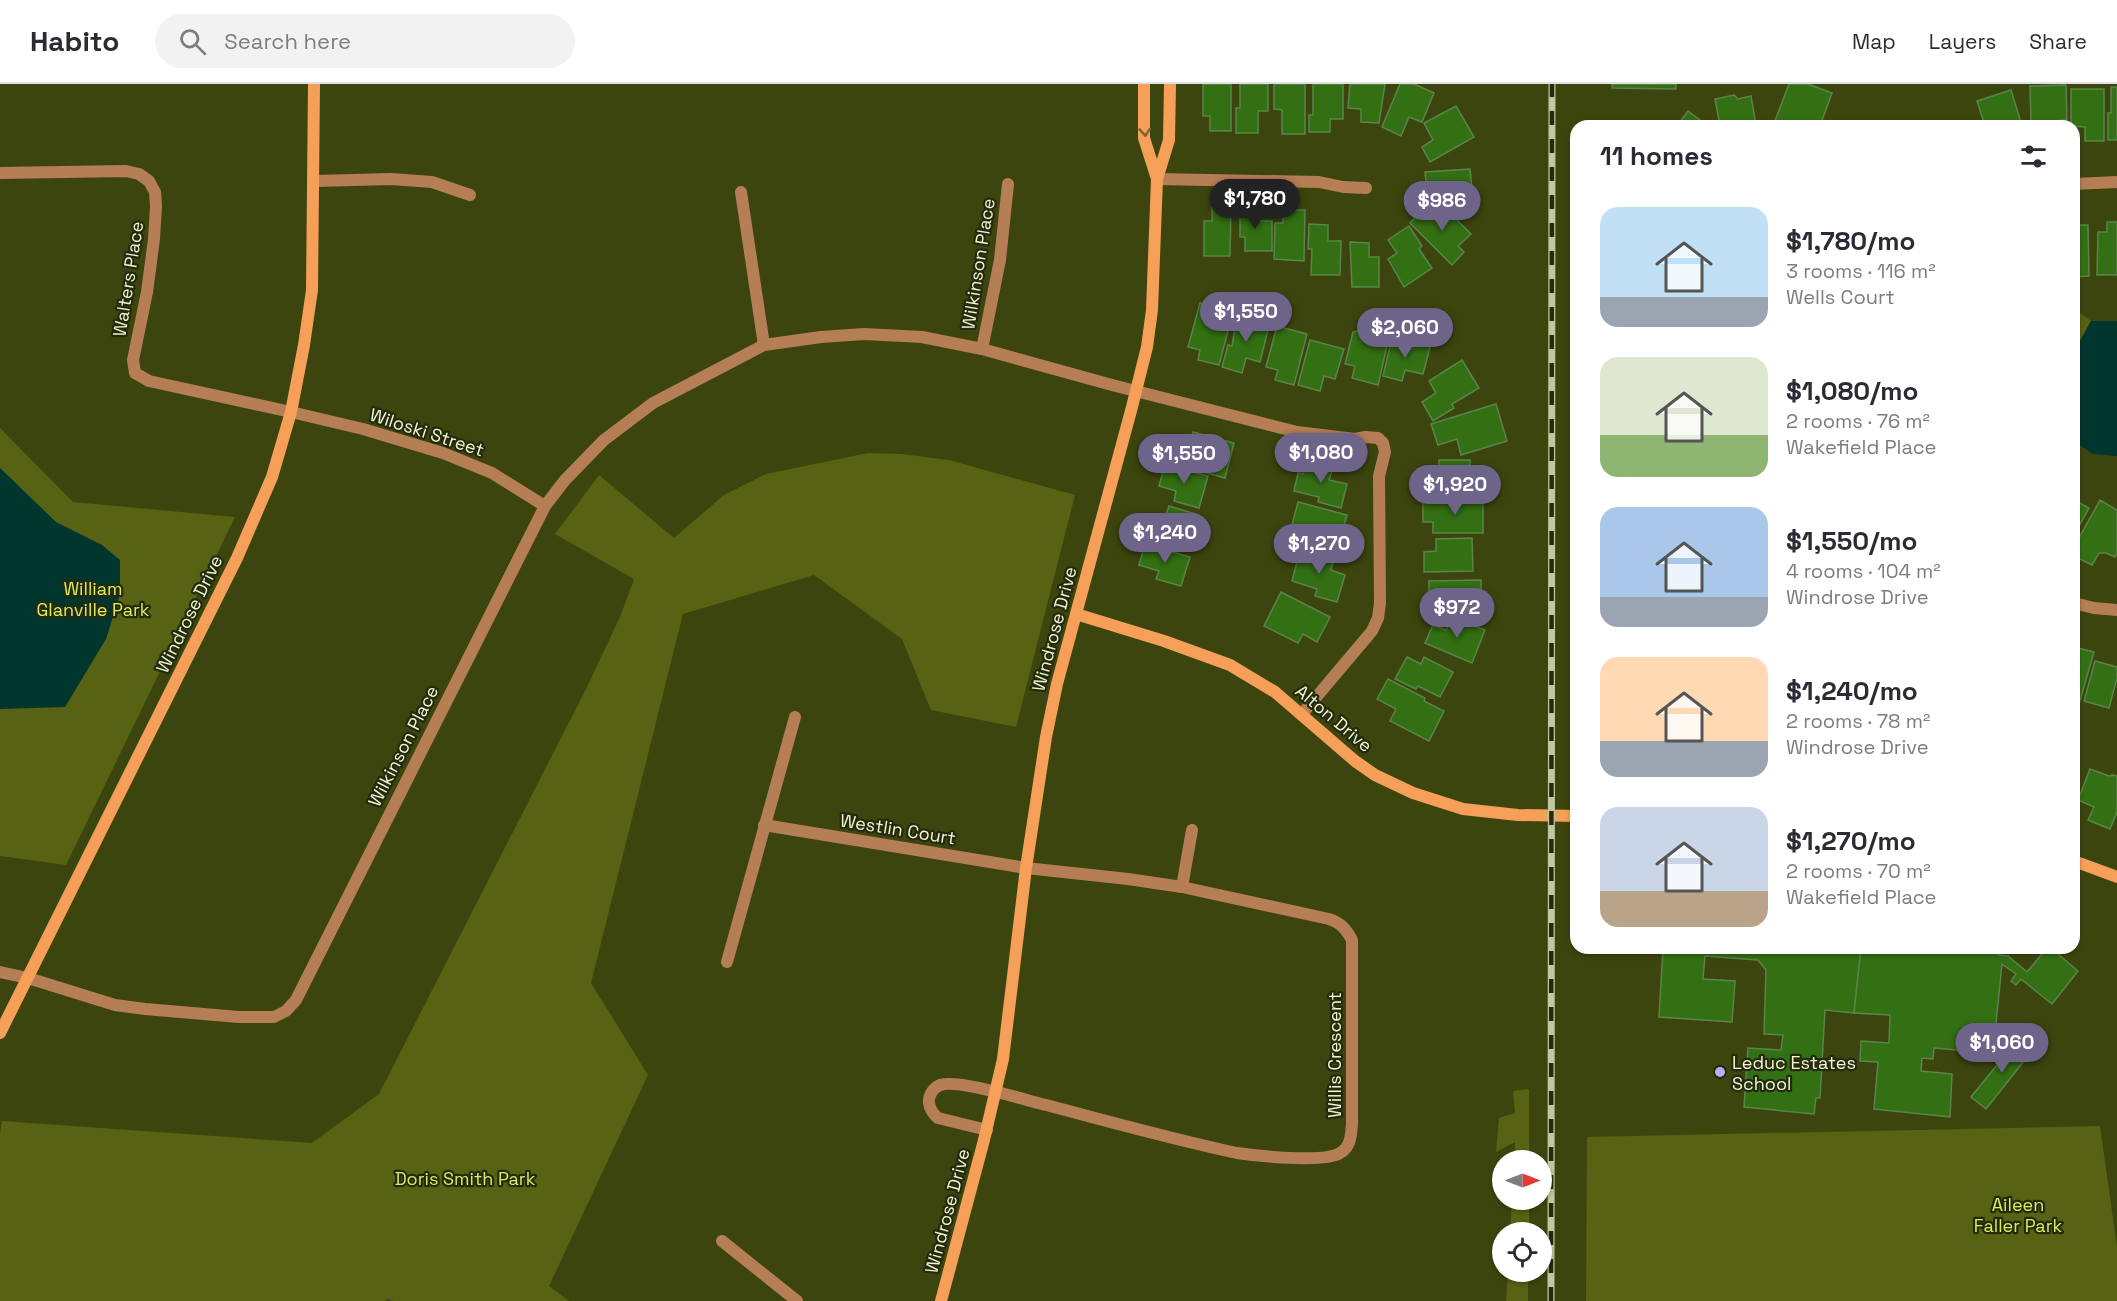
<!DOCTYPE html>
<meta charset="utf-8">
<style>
:root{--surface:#fff;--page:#f2f2f3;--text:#2b2b33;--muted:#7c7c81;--line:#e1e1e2;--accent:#6e648a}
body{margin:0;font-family:"Space Grotesk",sans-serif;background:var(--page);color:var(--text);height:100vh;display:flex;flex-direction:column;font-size:22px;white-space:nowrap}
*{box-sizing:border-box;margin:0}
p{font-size:20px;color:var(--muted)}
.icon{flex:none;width:33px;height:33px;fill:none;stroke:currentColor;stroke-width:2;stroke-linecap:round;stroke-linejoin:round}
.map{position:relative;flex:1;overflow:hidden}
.drawer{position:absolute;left:1570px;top:36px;width:510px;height:834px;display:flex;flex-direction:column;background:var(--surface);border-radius:18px;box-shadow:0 2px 4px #0004}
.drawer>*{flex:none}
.needle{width:39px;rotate:90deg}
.controls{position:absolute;left:1492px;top:1066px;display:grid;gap:12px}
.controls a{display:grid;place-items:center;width:60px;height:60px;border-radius:50%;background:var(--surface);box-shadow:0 2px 4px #0004;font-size:30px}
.price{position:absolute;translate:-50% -51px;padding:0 14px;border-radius:21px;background:var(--accent);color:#fff;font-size:20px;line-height:39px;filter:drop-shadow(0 2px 3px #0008)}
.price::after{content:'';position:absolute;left:50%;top:36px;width:18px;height:14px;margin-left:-9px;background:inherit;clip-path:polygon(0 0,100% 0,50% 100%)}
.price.current{background:#222;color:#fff}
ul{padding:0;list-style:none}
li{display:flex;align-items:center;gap:18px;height:150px;padding:0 30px}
li span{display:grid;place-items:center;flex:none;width:168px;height:120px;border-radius:18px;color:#555}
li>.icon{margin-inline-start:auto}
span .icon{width:72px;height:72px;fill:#fffc;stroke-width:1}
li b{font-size:26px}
h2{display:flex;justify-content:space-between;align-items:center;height:72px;padding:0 30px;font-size:26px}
header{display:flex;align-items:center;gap:36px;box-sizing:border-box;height:84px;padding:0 30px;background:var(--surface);border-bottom:2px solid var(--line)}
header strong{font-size:28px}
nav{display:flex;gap:33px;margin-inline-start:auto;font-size:21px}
.search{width:420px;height:54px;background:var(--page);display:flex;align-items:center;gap:15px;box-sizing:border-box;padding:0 21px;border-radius:33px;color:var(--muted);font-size:22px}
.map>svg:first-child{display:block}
</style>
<header>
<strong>Habito</strong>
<div class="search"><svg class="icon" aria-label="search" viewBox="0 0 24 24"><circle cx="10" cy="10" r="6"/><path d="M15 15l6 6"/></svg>Search here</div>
<nav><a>Map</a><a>Layers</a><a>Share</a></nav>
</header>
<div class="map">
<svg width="2117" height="1217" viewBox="0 0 2117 1217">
<rect width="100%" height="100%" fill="#3d450e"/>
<!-- green -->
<g fill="#576212">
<polygon points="2075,225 2091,237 2075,266"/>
<polygon points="0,344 73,418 235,433 66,781 0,772"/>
<polygon points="868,369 902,370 949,376 1075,411 1016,643 931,626 902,555 814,491 683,530 591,899 648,991 549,1202 569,1217 393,1217 387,1215 385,1217 0,1217 0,1049 2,1037 312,1059 379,1010 585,607 620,533 634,495 555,450 599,391 674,454 724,411 766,390"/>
<polygon points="1529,1005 1529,1077 1514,1077 1515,1058 1496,1068 1499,1034 1515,1029 1513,1007"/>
<polygon points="2100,1042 2117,1163 2117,1217 1586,1217 1587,1053"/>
<polygon points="1512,1116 1529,1116 1529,1149 1510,1149"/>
<polygon points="1508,1188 1528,1188 1528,1217 1506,1217"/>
</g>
<!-- water -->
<g fill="#00362d">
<polygon points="2091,237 2117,237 2117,372 2093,370 2075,358 2075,266"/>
<polygon points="0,384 56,438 102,461 120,476 120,510 106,555 65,623 0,625"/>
</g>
<!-- building -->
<g fill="#337013" stroke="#5b844b" stroke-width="1.5">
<polygon points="1203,0 1231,0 1231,47 1210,47 1210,32 1203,32"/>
<polygon points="1240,0 1268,0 1268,27 1258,27 1258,49 1236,49 1236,24 1240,24"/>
<polygon points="1274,0 1305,0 1305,50 1282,50 1282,26 1274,25"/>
<polygon points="1313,0 1343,0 1343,35 1330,35 1330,48 1309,48 1309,31 1313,31"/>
<polygon points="1350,0 1385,0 1379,39 1361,38 1361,25 1348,24"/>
<polygon points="1400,0 1414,0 1434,9 1422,38 1409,33 1401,52 1382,43"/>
<polygon points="1612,0 1676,0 1676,5 1612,4"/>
<polygon points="1789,0 1808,0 1832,9 1820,42 1773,42"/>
<polygon points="2066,1 2067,36 2052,37 2052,42 2031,42 2030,2"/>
<polygon points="2111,3 2117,3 2117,56 2108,56 2108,29 2111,29"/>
<polygon points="2071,5 2104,5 2104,57 2085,57 2085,43 2071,42"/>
<polygon points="2011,6 2022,42 1985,42 1977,17"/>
<polygon points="1734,11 1738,15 1751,12 1756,42 1720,42 1715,15"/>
<polygon points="1456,22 1474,53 1430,78 1422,63 1433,56 1424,39"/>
<polygon points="1688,27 1708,42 1677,42"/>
<polygon points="1470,85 1473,115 1442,118 1442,108 1427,109 1425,88"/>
<polygon points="1212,123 1231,123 1230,172 1204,172 1204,137 1212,137"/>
<polygon points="1240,123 1259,123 1259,137 1272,137 1272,167 1245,167 1245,153 1240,153"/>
<polygon points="1432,124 1441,128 1445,124 1471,150 1458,162 1464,168 1452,181 1410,139 1423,125 1427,128"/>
<polygon points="1283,126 1305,126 1304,177 1274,175 1275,139 1283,139"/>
<polygon points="2107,138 2117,138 2117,191 2097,191 2098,148 2107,148"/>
<polygon points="1309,140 1328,141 1328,157 1341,157 1340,191 1311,191 1312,165 1308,165"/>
<polygon points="2074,141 2088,141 2089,192 2074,193"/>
<polygon points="1409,142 1422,162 1419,165 1432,184 1404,203 1388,175 1397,169 1388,156"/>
<polygon points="1350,158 1369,159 1369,173 1379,173 1379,203 1352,203"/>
<polygon points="1200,219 1233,228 1219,281 1198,276 1200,266 1188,263"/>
<polygon points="1237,232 1247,234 1247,232 1270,238 1260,278 1246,274 1242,289 1222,283 1228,261 1232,262"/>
<polygon points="1277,242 1307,250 1294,301 1275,296 1278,286 1266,283"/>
<polygon points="1360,246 1389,253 1378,301 1352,294 1355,282 1345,280 1353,248"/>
<polygon points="1392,254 1430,263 1423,290 1405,286 1402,297 1383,292"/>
<polygon points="1310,256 1344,265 1335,295 1324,292 1320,307 1298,301"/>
<polygon points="1462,276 1479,304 1452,320 1454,324 1433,337 1422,318 1436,309 1429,297"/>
<polygon points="1496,320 1507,357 1461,371 1457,355 1438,361 1431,340"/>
<polygon points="1193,348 1234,359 1225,394 1169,379 1174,359 1189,363"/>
<polygon points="1307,376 1333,383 1329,396 1347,400 1341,424 1318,418 1319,413 1294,407 1298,389 1303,390"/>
<polygon points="1439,376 1470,376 1470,401 1448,401 1448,411 1425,411 1425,388 1439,388"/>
<polygon points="1165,380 1208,392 1199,424 1174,417 1176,407 1159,402"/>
<polygon points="1483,416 1483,449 1433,449 1433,438 1423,438 1423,417"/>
<polygon points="2074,416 2089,424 2074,451"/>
<polygon points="2100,416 2117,426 2117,469 2115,473 2106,469 2099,469 2092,481 2074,472 2074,463"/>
<polygon points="1298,418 1347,431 1341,452 1333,450 1329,463 1289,453"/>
<polygon points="1169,422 1199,431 1190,462 1169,455 1168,458 1156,454 1155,457 1144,454 1150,435 1163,439"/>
<polygon points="1472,454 1473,487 1424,488 1424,468 1436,467 1436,455"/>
<polygon points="1145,460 1190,473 1181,502 1156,495 1159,487 1139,481"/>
<polygon points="1307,466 1334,474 1331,486 1345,491 1337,518 1315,512 1317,505 1292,497 1299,470 1306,472"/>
<polygon points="1481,496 1481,526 1437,527 1437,517 1429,517 1429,497"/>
<polygon points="1281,508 1330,533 1317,558 1303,550 1298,559 1264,542"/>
<polygon points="1452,532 1485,546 1472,579 1425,559 1433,541 1446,546"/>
<polygon points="2074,563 2094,568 2079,620 2074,619"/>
<polygon points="1407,573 1421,580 1424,573 1453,588 1440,613 1418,602 1416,605 1395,595"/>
<polygon points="2095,577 2117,583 2117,594 2109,624 2084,617"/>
<polygon points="1388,595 1425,614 1424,617 1444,627 1429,657 1390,637 1396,625 1377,615"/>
<polygon points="2090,685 2109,692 2113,691 2117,692 2117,728 2110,745 2088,736 2094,723 2078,716"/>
<polygon points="1663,864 1861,864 1854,929 1825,926 1820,1014 1816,1014 1814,1030 1744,1023 1748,964 1781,966 1783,951 1764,950 1766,886 1758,876 1705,872 1703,895 1735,897 1732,938 1659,933"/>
<polygon points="1861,864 1998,864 1998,871 2008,872 2027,888 2047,864 2051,864 2078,887 2052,920 2021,895 2016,901 2011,897 2016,890 2002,880 1993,969 1934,964 1933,975 1922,974 1921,987 1952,990 1950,1033 1874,1025 1878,978 1860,977 1861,957 1889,959 1890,931 1854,929"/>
<polygon points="2018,955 2032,967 1986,1025 1971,1013"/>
</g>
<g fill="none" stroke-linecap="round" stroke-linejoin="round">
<!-- street -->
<g stroke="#b57e54" stroke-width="12">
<polyline points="0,89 126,87 139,90 149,97 155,108 156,122 154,155 147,208 133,276 135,289 149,297 291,328 363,345 443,369 492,389 545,422"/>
<polyline points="1157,95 1319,98 1343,103 1366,104"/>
<polyline points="314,97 391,95 432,98 470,111"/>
<polyline points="2074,100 2117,98"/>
<polyline points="741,108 764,261"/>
<polyline points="982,265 1000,176 1008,100"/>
<polyline points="2074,519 2094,524 2117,526"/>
<path d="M764 741 1026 784 1128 795 1182 803 1329 835C1341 839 1346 845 1352 856V1040C1351 1051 1351 1063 1340 1069 1325 1079 1257 1072 1237 1069 1171 1055 1104 1036 1038 1019 1019 1014 957 995 940 1001 933 1004 928 1012 929 1019 930 1026 933 1030 938 1034L987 1046"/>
<polyline points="1182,803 1192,746"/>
<polyline points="727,878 795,633"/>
<polyline points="0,888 28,894 115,921 145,925 239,933 274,933 286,927 296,916 545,422 565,396 604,356 653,319 764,261 821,253 864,250 922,253 982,265 1112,301 1297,348 1355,355 1366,353 1378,354 1383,359 1385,368 1379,392 1380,519 1378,534 1372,547 1302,630"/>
<polyline points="722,1157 797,1217"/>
</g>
<!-- secondary -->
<g stroke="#f69f59" stroke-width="12">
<polyline points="1144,0 1144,54 1157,95"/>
<polyline points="1076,530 1164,557 1230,581 1275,608 1355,677 1375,691 1413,709 1463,725 1518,731 1576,732"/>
<polyline points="2074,777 2117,793"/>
<polyline points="0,949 237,474 272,393 291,328 304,261 312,206 314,0"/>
<polyline points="941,1217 984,1056 1003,975 1026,784 1046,653 1057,600 1132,323 1147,263 1152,226 1157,95 1169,56 1170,0"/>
</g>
<defs>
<polyline id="rail" points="1551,1217 1552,0"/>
</defs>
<!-- rail casing -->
<use href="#rail" stroke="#c0c89f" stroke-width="7"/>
<!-- rail -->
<use href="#rail" stroke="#252a0d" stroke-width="4.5" stroke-dasharray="14" stroke-linecap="butt"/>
</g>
<!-- one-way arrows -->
<defs><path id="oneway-chevron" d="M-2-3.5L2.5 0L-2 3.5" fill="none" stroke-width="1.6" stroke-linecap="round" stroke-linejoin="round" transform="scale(1.5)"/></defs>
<use stroke="#835f2f" href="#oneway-chevron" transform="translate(1145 48) rotate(86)"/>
<!-- markers -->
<circle fill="#bfa9f4" stroke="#252a0d" stroke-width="2" cx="1720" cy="988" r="6"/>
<g text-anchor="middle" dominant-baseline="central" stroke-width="4.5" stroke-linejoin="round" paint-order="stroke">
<!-- street labels -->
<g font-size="18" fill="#eff7d3" stroke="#252a0d">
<text transform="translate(978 180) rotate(-81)">Wilkinson Place</text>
<text transform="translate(128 195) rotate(-81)">Walters Place</text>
<text transform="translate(427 348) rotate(18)">Wiloski Street</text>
<text transform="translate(189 530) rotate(-64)">Windrose Drive</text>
<text transform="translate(1054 545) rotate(-75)">Windrose Drive</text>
<text transform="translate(1334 634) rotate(40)">Alton Drive</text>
<text transform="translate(403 662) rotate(-63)">Wilkinson Place</text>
<text transform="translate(898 745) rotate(9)">Westlin Court</text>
<text transform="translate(1334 971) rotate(-90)">Willis Crescent</text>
<text transform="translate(947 1127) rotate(-75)">Windrose Drive</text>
</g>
<!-- park labels -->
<g font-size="18" fill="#d8ee60" stroke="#252a0d">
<text x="93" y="504">William<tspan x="93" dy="21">Glanville Park</tspan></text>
<text x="465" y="1094">Doris Smith Park</text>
<text x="2018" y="1120">Aileen<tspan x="2018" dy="21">Faller Park</tspan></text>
</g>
<!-- poi labels -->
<g font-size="18" fill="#eff7d3" stroke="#252a0d" text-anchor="start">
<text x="1732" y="978">Leduc Estates<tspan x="1732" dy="21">School</tspan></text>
</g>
</g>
</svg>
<div class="controls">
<a><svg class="needle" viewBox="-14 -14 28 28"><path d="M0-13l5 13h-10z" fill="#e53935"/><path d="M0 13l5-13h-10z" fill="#7c7c81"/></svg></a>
<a><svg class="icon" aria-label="locate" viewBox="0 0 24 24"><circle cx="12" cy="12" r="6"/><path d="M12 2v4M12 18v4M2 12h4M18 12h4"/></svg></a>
</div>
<b class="price current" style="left:1255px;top:146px">$1,780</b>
<b class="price" style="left:1442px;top:148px">$986</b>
<b class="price" style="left:1246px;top:259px">$1,550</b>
<b class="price" style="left:1405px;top:275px">$2,060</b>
<b class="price" style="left:1321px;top:400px">$1,080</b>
<b class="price" style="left:1184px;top:401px">$1,550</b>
<b class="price" style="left:1455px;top:432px">$1,920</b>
<b class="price" style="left:1165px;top:480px">$1,240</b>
<b class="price" style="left:1319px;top:491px">$1,270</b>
<b class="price" style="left:1457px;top:555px">$972</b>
<b class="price" style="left:2002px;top:990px">$1,060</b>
<section class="drawer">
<h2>11 homes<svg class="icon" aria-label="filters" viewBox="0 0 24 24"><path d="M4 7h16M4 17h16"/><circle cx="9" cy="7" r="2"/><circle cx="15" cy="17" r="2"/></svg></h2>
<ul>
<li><span style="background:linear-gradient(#bfe0f5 75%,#9aa5b1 0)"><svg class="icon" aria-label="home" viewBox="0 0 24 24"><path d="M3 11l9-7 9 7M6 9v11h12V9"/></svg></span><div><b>$1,780/mo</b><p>3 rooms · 116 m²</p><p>Wells Court</p></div></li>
<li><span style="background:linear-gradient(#dfe7d0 65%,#8fb573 0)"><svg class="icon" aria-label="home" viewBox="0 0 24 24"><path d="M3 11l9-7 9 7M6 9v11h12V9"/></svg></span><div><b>$1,080/mo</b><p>2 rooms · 76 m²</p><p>Wakefield Place</p></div></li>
<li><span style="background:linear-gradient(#a9c7e8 75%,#9aa5b1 0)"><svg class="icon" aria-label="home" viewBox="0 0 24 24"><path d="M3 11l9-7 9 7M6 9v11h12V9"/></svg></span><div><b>$1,550/mo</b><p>4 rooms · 104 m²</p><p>Windrose Drive</p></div></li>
<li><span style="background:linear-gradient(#ffd9b3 70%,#9aa5b1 0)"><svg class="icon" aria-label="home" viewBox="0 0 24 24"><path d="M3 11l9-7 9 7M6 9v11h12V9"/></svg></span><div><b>$1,240/mo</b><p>2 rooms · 78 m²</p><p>Windrose Drive</p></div></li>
<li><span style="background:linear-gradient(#c9d6e8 70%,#b9a48a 0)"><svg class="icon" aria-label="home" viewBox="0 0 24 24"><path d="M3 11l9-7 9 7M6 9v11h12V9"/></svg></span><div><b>$1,270/mo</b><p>2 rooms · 70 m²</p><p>Wakefield Place</p></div></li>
</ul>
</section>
</div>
